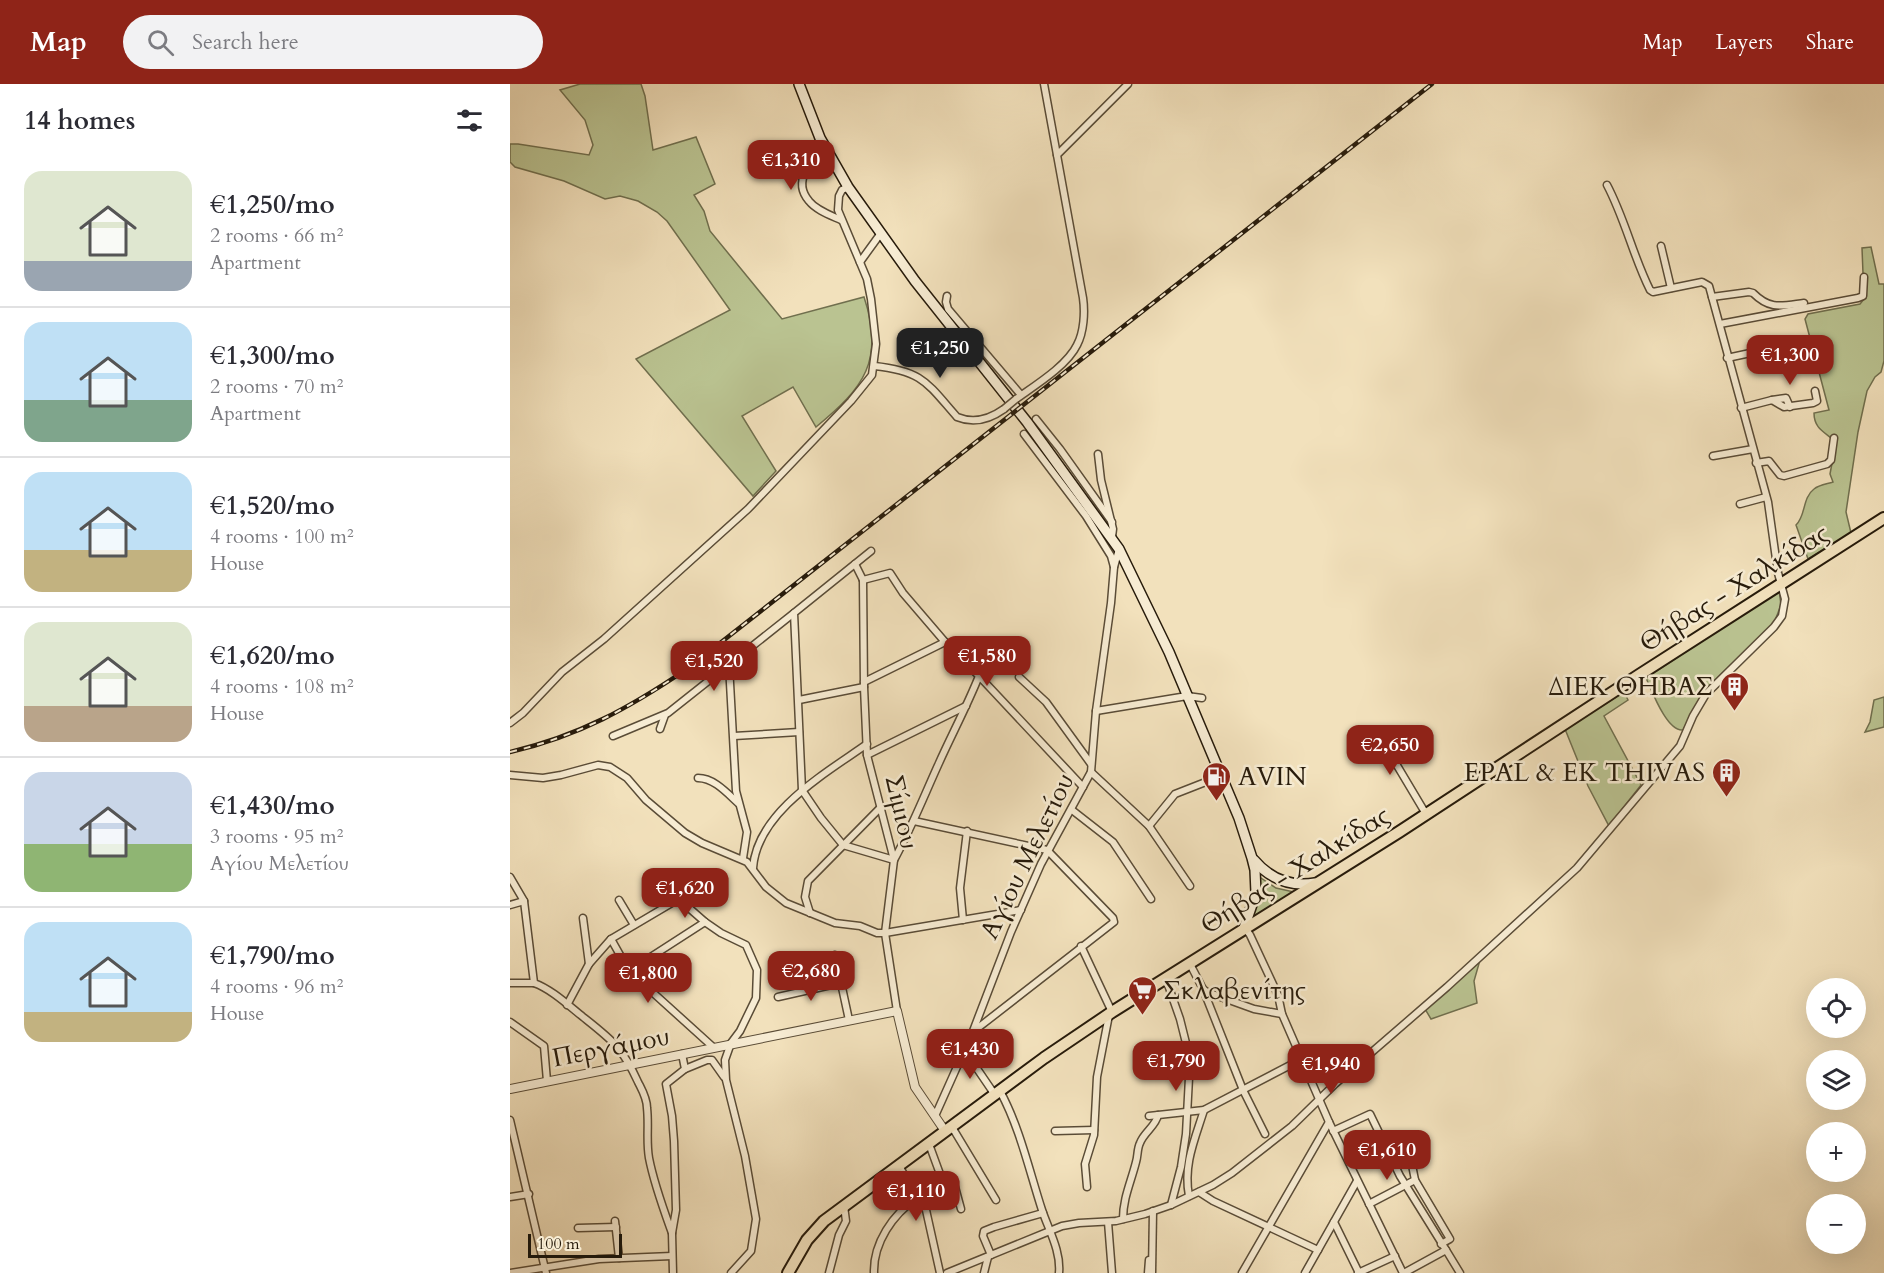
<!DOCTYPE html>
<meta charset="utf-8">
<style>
:root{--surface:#fff;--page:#f2f2f3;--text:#2b2b33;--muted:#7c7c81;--line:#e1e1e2;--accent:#8f2418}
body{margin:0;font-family:Cardo,serif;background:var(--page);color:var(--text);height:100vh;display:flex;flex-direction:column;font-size:22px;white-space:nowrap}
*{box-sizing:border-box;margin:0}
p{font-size:20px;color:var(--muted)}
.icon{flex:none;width:33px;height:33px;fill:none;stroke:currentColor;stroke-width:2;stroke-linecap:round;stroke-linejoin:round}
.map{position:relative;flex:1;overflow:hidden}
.panel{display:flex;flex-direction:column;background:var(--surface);width:510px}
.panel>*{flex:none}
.buttons{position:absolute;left:1296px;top:894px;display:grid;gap:12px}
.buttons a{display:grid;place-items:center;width:60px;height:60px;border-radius:50%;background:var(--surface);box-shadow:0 6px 24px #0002;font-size:30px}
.scale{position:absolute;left:18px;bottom:15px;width:94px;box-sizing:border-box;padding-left:6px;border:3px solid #271b0b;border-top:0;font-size:16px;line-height:21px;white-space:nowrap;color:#271b0b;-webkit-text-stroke:4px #f7ecd3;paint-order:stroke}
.price{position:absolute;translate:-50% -51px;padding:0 14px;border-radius:12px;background:var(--accent);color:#fff;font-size:20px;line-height:39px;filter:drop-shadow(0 2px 3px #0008)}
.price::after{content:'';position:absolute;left:50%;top:36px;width:18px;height:14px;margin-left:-9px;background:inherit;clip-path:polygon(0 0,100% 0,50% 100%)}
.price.current{background:#222;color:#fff}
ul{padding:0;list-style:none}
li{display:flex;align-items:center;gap:18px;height:150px;padding:0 24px}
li+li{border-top:2px solid var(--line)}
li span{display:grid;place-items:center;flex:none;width:168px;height:120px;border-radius:18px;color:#555}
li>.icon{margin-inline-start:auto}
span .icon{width:72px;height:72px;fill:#fffc;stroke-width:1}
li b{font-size:26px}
h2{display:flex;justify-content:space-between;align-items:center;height:72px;padding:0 24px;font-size:26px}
header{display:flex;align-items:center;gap:36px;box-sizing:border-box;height:84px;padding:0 30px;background:var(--accent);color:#fff}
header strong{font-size:28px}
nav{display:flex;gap:33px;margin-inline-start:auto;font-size:21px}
.search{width:420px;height:54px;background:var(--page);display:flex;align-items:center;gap:15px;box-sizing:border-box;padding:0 21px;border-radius:33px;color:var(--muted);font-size:22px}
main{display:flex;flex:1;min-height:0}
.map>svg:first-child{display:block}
</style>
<header>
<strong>Map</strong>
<div class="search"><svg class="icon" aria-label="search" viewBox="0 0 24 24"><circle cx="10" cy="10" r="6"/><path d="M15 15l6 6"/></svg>Search here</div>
<nav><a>Map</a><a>Layers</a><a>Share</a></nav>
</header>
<main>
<section class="panel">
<h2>14 homes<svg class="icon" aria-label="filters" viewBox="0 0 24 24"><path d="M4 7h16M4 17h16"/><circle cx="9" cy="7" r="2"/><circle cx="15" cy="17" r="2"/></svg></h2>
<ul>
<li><span style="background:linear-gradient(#dfe7d0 75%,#9aa5b1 0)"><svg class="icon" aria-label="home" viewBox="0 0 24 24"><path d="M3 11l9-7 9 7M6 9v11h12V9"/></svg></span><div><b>€1,250/mo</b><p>2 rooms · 66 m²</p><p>Apartment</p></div></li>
<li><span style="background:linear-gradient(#bfe0f5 65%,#7fa58c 0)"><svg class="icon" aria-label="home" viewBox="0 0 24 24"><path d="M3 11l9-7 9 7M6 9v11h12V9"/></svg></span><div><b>€1,300/mo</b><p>2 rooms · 70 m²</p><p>Apartment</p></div></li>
<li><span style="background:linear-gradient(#bfe0f5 65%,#c2b280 0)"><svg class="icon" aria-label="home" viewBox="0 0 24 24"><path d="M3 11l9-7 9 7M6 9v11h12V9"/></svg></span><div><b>€1,520/mo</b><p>4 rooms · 100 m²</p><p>House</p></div></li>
<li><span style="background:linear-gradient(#dfe7d0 70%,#b9a48a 0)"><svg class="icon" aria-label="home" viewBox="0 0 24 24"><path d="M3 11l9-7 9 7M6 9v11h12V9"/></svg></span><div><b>€1,620/mo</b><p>4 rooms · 108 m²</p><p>House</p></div></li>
<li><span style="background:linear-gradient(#c9d6e8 60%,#8fb573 0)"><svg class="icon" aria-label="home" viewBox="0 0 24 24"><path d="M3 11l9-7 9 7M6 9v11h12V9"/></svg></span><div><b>€1,430/mo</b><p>3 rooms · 95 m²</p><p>Αγίου Μελετίου</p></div></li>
<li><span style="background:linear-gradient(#bfe0f5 75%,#c2b280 0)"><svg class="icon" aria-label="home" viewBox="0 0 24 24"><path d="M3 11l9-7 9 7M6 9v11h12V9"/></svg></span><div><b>€1,790/mo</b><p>4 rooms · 96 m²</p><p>House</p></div></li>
</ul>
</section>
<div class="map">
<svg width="1374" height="1189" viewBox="0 0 1374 1189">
<rect width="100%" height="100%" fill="#f2e1bc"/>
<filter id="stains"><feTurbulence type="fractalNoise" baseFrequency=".00333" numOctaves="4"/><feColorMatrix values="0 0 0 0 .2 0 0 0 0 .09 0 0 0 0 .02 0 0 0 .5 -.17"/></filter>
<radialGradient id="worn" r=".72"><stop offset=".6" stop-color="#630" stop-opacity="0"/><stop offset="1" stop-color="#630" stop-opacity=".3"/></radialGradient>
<!-- green -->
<g fill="#bac391" stroke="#706f4e" stroke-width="1.5">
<path d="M70 0H131L135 12 143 66 186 53 205 100 184 111 194 127 200 147 272 235 354 213C375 276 354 304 306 343L283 303 232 332 266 387 243 412 126 275 220 226 157 137 147 128 128 117 110 112 95 115 54 97 5 83 0 78V60H8L79 71 83 61 75 36 50 6Z"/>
<path d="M1361 163 1369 200H1374V277L1371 288 1365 293 1357 307 1348 348 1336 428 1341 449 1298 475 1286 441C1296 432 1292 414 1304 405 1309 401 1317 400 1323 398L1320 390 1326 358C1315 348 1304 345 1304 329L1319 326 1295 235 1298 230 1350 220 1354 215 1352 164Z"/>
<path d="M1269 506 1271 521 1264 539 1195 606 1173 646C1157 648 1142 607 1136 594Z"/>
<polygon points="1114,608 1118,616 1094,632 1131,701 1099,742 1078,702 1055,645"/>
<polygon points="1374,613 1374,643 1355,648 1360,638 1364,616"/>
<polygon points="748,792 766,804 784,808 741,834"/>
<polygon points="970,876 964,897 967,919 921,935 915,925"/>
</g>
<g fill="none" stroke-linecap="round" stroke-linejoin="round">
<defs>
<g id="minor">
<polyline points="534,0 547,71"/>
<path d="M317 67C300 77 282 97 299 117 306 126 320 131 331 136"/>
<polyline points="1151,162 1161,204"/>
<polyline points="350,178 371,149"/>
<polyline points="437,212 436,218 438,225 511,311"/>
<path d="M1202 213 1239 208 1243 209C1260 226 1271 222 1294 219"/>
<polyline points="1210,240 1348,214 1353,212 1354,193"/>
<polyline points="1217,274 1259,265"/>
<path d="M364 282C413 287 417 299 447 333 464 340 480 335 494 325"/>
<path d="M506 315C524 302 557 282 567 261 574 248 575 228 573 214L547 71 618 0"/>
<polyline points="1262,316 1276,314 1280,323"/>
<polyline points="1231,324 1262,316 1274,323 1303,319 1307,317 1305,307"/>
<polyline points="526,335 550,365 602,438"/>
<polyline points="514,350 576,432 601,472 604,483"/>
<polyline points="588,370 591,396 603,445 602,453"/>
<polyline points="1203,372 1243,365"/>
<polyline points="1246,379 1259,377 1270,391 1274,392 1317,380 1321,376 1324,354"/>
<polyline points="1230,420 1256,413"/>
<polyline points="345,480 353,496"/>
<path d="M353 496 380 489 393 509 435 558 469 592C457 622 442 650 429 679 414 712 401 745 384 776L333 761 311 734 292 706 284 529 361 467"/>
<polyline points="353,496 354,603 357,671 384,776 375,849 387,927"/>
<polyline points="219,581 226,707 237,748 233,774"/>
<polyline points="469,592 573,703"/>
<polyline points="509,593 536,618 581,680"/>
<polyline points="354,598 435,558"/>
<polyline points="289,616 354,603"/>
<polyline points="586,627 677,612 692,614"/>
<polyline points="0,639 13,629 52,588 94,555 238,425 341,317 362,291 366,260 361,215 357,195 328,126 329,112 332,106 338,103"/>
<polyline points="150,645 155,631"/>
<polyline points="103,652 158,629 284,529"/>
<polyline points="224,652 289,648"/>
<polyline points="893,664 882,671 882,673 916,730"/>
<polyline points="357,671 456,622"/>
<polyline points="581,688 639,742 680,802"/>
<polyline points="0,691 33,694 51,691 88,681 100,683 117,694 136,716 175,749 192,759 237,778 256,803 276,819 325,839 350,842 367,849 375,849 511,826"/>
<path d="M188 694C204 694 217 709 228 719"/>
<polyline points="562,726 603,758 641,815"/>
<polyline points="404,737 537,766 603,834 604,838 464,947"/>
<polyline points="639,742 665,710 711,692"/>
<path d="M243 784C247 728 316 689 357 660"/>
<path d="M0 793 14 817 24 899C41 905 58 921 73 933 102 956 112 963 128 998 132 1006 137 1014 137 1024 139 1041 136 1057 139 1074 144 1100 153 1124 162 1149"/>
<polyline points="109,816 124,841"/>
<polyline points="0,821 14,817"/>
<polyline points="300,829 295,813 298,797 371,723"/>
<polyline points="73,834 79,880"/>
<polyline points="453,836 450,804 457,747"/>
<polyline points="735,844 740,851 768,911 772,930 819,1038 893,1189"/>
<polyline points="101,855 119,887 203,963"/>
<polyline points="571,862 602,928"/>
<polyline points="325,871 339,936"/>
<polyline points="680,880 693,905 697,908 744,925 772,930"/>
<polyline points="119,887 195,838"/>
<polyline points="656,895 670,935 680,975 676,1050 671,1083 661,1121"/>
<polyline points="0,899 24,899"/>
<polyline points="693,905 733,1006 755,1050"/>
<polyline points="268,913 330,899"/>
<polyline points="57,921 79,880 101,855 167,816 171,817 195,838 211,849 236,861 247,886 246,914 230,947 221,959 215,976 216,996 235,1072 246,1135 241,1167 221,1189"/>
<polyline points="0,938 34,962 37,997"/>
<polyline points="455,967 485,1011"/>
<polyline points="175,985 197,976 202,976 214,993"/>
<path d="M490 1007C510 1044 519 1086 532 1126 539 1147 551 1167 549 1189"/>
<polyline points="425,1032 463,947 501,848 531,780 581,688 586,627 601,519 604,483 609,465"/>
<polyline points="639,1032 694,1026 792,975"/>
<polyline points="0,1036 36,1189"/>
<polyline points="442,1043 486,1116"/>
<polyline points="545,1047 584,1046"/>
<polyline points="823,1047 860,1030 890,1092 936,1166 894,1189"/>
<polyline points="419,1060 434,1101 442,1100 445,1103 451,1125"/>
<polyline points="902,1081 905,1096 940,1155 931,1160"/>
<polyline points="389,1082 416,1126 430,1189"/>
<polyline points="577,1103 575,1080 584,1051 587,993 599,931"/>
<polyline points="689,1108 703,1117 808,1166"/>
<path d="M679 1112C673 1081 685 1055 694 1026"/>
<polyline points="0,1113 19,1110"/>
<polyline points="859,1120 905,1096"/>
<path d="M613 1135C613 1114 621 1098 626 1078 628 1072 627 1065 630 1059 634 1048 646 1042 648 1031"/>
<polyline points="105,1137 109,1174"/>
<polyline points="598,1138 602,1189"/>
<polyline points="824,1138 849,1189"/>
<polyline points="68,1144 106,1143"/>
<polyline points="936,1166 950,1189"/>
<polyline points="481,1171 473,1152 474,1147 484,1143 533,1129"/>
<polyline points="0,1189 89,1175 162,1172"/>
<polyline points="163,1189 162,1149 166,1126 164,1057 162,1032 156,1000 175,985 172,970"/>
<polyline points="319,1189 329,1151 336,1137 334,1122"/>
<path d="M364 1189C363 1159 383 1130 407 1114"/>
<path d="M437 1189 552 1142 569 1139 606 1137 635 1130 661 1121 703 1101 722 1089 782 1042 825 1000 937 903 1067 784 1170 662 1183 632 1196 610 1264 543 1272 532 1275 515 1268 489 1258 418 1199 202 1192 198 1143 208 1140 206C1123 172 1115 135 1097 101"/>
<polyline points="474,1189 478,1173"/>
<polyline points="638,1189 639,1176"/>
<polyline points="642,1189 643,1127"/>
<polyline points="732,1189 819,1038"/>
<polyline points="795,1189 847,1097"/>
<polyline points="848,1189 885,1172"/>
</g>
<polyline id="tertiary" points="0,1005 387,927 405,1003 435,1047"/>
<g id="secondary">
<polyline points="289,0 310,54 338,103 405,197 517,338 609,465 659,568 729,734 742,774 745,786 746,809 734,844"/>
<path d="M744 776C760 795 780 803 805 799"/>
</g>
<polyline id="primary" points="278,1189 297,1156 314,1137 534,974 602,928 889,748 1129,591 1374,434"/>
</defs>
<!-- minor casing -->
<use href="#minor" stroke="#5a4c37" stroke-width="9"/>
<!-- tertiary casing -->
<use href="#tertiary" stroke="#5a4c37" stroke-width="10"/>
<!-- secondary casing -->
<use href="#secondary" stroke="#271b0b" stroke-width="12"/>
<!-- primary casing -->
<use href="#primary" stroke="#271b0b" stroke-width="14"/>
<!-- minor -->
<use href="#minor" stroke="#f7ecd3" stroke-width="6"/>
<!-- tertiary -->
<use href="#tertiary" stroke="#f7ecd3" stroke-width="8"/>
<!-- secondary -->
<use href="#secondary" stroke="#f7ecd3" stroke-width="9"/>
<!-- primary -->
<use href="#primary" stroke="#f2e1bc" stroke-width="10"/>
<defs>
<path id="rail" d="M0 668C69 652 119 624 177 585L922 0"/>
</defs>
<!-- rail casing -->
<use href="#rail" stroke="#271b0b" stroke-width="4.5"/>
<!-- rail -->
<use href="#rail" stroke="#f7ecd3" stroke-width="2" stroke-dasharray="7" stroke-linecap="butt"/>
<defs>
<polyline id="minor-bridge" points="494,325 506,315"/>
</defs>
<!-- minor-bridge casing -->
<use href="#minor-bridge" stroke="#5a4c37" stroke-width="9" stroke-linecap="butt"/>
<!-- minor-bridge -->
<use href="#minor-bridge" stroke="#f7ecd3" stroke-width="6"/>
</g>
<!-- icons -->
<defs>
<symbol id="building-pin" viewBox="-11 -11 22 30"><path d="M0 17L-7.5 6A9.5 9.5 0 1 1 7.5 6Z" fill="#8f2418" stroke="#f7ecd3"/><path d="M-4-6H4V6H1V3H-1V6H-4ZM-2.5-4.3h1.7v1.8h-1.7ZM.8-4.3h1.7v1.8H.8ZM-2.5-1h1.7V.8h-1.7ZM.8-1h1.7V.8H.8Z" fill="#fff"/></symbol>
<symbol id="fuel-pin" viewBox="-11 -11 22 30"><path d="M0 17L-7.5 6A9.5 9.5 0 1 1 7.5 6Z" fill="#8f2418" stroke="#f7ecd3"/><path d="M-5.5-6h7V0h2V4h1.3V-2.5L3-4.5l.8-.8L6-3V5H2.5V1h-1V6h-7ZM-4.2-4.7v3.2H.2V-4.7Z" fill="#fff"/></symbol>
<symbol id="supermarket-pin" viewBox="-11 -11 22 30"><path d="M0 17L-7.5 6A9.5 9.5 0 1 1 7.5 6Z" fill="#8f2418" stroke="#f7ecd3"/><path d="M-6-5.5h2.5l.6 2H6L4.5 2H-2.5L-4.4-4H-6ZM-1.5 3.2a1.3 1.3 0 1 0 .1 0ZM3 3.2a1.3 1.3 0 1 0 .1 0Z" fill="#fff"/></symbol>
</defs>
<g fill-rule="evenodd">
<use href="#building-pin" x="1208" y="586" width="33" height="45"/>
<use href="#building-pin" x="1200" y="672" width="33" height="45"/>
<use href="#fuel-pin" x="690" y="676" width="33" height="45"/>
<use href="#supermarket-pin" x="616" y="890" width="33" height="45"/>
</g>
<g text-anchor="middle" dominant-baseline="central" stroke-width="5" stroke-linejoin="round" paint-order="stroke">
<!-- street labels -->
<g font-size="26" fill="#271b0b" stroke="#f7ecd3">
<text transform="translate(1224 504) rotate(-32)">Θήβας - Χαλκίδας</text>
<text transform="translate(392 728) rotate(77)">Σίμιου</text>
<text transform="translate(517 772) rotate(-64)">Αγίου Μελετίου</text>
<text transform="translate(785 786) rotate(-32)">Θήβας - Χαλκίδας</text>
<text transform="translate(101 963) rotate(-11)">Περγάμου</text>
</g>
<!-- poi labels -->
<g font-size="26" fill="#271b0b" stroke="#f7ecd3" text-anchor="end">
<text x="1203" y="602">ΔΙΕΚ ΘΗΒΑΣ</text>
<text x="1195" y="688">EPAL &amp; EK THIVAS</text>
<text x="728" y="692" text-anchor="start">AVIN</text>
<text x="653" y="906" text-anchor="start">Σκλαβενίτης</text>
</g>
</g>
<rect width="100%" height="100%" filter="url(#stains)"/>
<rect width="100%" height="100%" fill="url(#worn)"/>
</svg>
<div class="buttons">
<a><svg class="icon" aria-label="locate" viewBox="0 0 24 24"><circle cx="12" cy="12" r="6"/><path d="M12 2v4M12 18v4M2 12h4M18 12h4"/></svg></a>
<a><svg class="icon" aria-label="layers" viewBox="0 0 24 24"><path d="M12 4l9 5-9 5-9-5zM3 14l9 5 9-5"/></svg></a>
<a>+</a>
<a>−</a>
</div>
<div class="scale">100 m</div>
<b class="price" style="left:281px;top:107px">€1,310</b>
<b class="price current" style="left:430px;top:295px">€1,250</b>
<b class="price" style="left:1280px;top:302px">€1,300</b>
<b class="price" style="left:477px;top:603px">€1,580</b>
<b class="price" style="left:204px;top:608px">€1,520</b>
<b class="price" style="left:880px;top:692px">€2,650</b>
<b class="price" style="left:175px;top:835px">€1,620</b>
<b class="price" style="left:301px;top:918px">€2,680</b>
<b class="price" style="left:138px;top:920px">€1,800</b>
<b class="price" style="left:460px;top:996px">€1,430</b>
<b class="price" style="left:666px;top:1008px">€1,790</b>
<b class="price" style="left:821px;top:1011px">€1,940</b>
<b class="price" style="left:877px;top:1097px">€1,610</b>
<b class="price" style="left:406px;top:1138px">€1,110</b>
</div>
</main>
